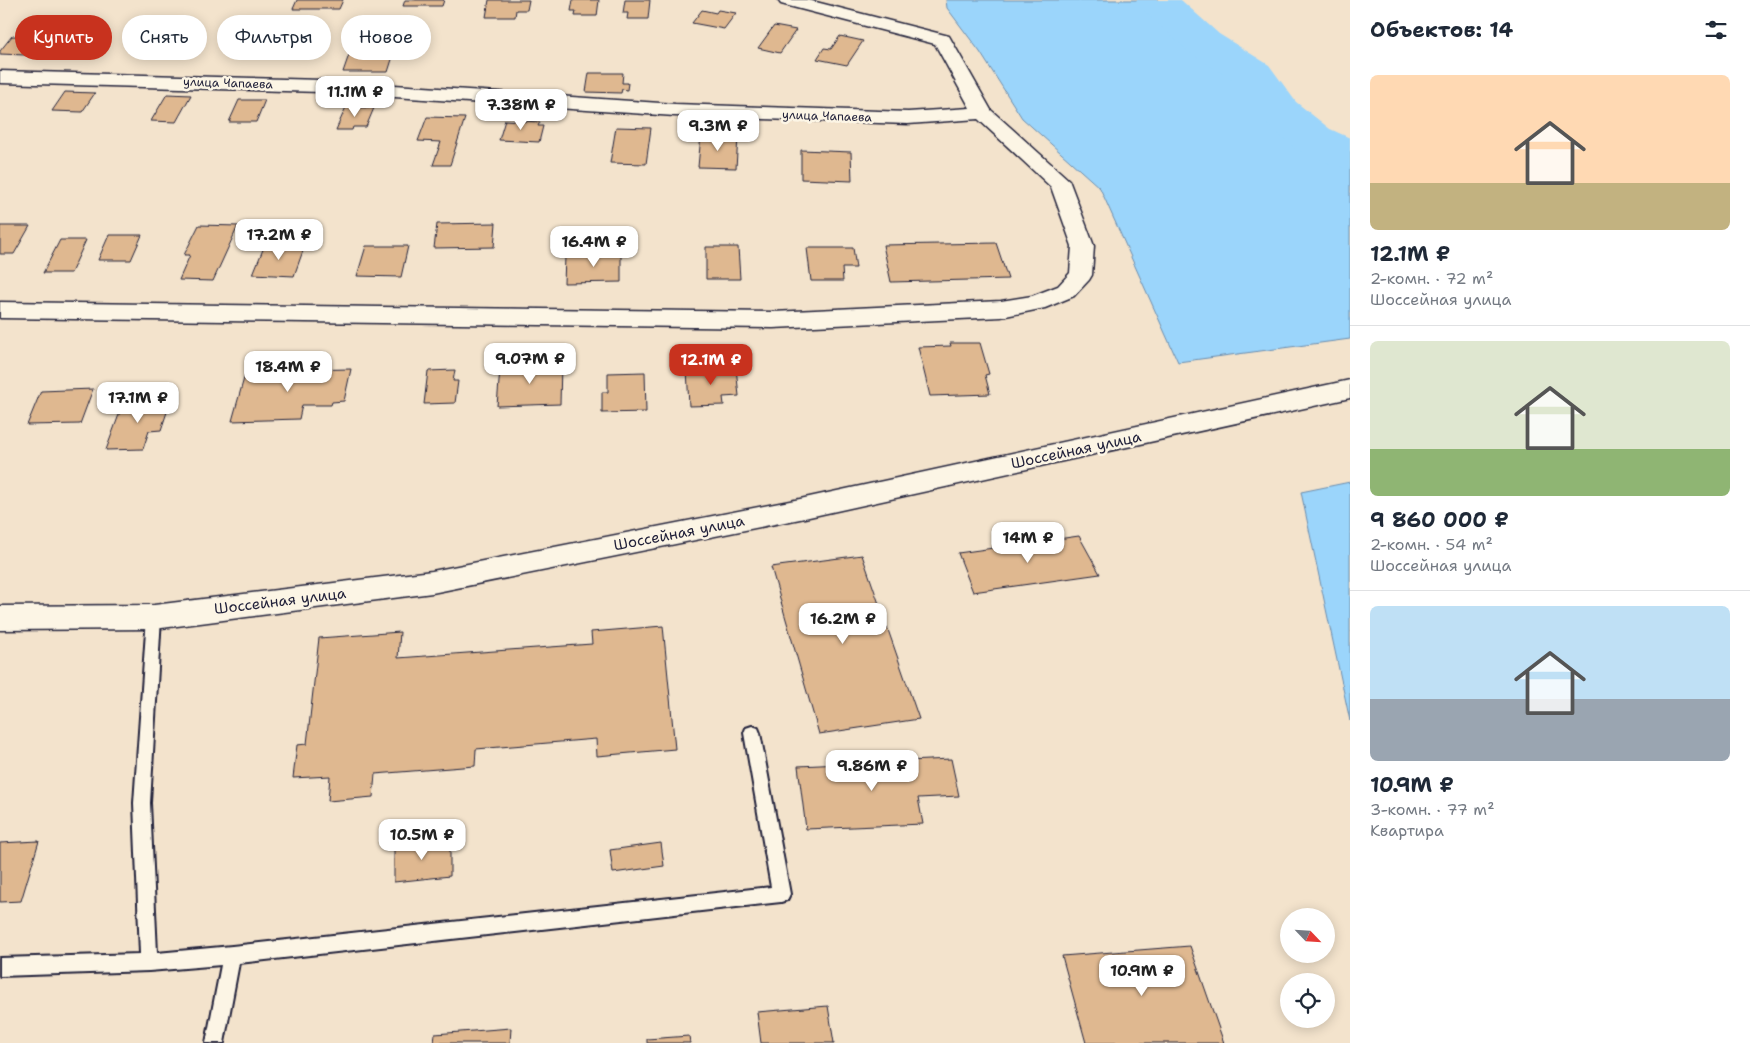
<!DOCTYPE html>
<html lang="ru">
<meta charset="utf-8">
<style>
:root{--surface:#fff;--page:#f6f6f7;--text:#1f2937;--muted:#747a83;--line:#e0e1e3;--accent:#c8321e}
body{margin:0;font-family:"Shantell Sans",sans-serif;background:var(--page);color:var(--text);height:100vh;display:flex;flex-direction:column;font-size:19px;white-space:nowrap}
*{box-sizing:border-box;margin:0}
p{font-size:16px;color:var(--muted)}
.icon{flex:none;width:28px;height:28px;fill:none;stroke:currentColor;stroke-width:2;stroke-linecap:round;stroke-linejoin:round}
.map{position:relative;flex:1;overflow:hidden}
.side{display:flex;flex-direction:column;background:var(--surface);width:400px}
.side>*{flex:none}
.hud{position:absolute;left:15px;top:15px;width:475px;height:45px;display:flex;gap:10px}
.needle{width:32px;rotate:115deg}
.tools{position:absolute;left:1280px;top:908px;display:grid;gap:10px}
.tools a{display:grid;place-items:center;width:55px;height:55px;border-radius:50%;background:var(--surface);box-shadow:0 2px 12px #0003;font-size:25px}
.price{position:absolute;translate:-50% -42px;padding:0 11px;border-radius:10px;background:#fff;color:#222;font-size:16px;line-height:32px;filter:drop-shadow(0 1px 2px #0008)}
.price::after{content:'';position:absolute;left:50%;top:30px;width:15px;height:11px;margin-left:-8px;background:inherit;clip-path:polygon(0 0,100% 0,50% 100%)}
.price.active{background:var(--accent);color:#fff}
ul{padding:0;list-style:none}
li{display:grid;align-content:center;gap:10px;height:265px;padding:0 20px}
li+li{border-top:1px solid var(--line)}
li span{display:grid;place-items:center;height:155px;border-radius:8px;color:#555}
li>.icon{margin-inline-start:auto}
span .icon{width:90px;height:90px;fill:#fffc;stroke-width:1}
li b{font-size:21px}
h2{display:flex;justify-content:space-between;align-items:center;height:60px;padding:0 20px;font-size:21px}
.pill{padding:0 18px;border-radius:22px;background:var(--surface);box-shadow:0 2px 12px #0003;font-size:18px;line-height:45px}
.pill.active{background:var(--accent);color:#fff}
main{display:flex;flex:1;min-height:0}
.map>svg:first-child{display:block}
</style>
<main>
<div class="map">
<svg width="1350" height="1043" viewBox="0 0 1350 1043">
<rect width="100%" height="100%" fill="#f3e3cc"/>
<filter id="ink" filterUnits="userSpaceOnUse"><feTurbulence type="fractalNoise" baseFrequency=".02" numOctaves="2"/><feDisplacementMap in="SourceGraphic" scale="10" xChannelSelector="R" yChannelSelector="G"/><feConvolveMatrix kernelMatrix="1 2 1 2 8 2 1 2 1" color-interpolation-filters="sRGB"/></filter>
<g filter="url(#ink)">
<!-- water -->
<g fill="#9bd5fb" stroke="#6b8dae">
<polygon points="946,0 1158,0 1313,139 1350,151 1350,339 1178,362 1100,188 1022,118 980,52 947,8"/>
<polygon points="1350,482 1350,721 1301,492"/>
</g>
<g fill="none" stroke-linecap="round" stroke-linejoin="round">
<!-- river -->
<polygon fill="#9bd5fb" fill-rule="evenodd" points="1136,0 1181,0 1219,34 1269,65 1296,102 1330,129 1350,138 1350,169 1333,165 1296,149 1264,122 1237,83 1189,52 1142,9"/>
</g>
<!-- building -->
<g fill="#dfb890" stroke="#22223b">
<polygon points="297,0 343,0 339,9 293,9"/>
<polygon points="405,0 444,0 442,6 403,6"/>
<polygon points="489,0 529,0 527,10 516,10 515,17 486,17"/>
<polygon points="573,0 599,0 597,16 575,16 576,11 571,11"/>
<polygon points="625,0 650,0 648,19 627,19 628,13 623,13"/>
<polygon points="702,10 716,13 718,10 736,13 724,29 692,23"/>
<polygon points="774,26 796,30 780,53 758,48"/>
<polygon points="12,36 63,38 50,56 0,54 0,51"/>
<polygon points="840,36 863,41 847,65 817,59 824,48 831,49"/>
<polygon points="351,49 395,50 388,72 343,72"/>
<polygon points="589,73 623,73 622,83 628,83 627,90 622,89 621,93 586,92"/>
<polygon points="65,92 95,93 82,112 52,111"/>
<polygon points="167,94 191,95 176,122 151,121"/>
<polygon points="239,100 265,100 256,122 229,122"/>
<polygon points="346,107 374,108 366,127 353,127 352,130 336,130"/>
<polygon points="427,117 465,118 450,165 433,165 441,142 418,141"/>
<polygon points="505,120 540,122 538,126 543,126 539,142 499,140"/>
<polygon points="616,127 651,128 646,164 610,163"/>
<polygon points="701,135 738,137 736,168 698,167"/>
<polygon points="801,150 851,152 852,181 801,179"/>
<polygon points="496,223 494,247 434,248 437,224"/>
<polygon points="199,225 238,226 213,281 179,280 190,255 184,255"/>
<polygon points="0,226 30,226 14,254 0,254"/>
<polygon points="109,235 142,235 131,260 98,260"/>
<polygon points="60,240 86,240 71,273 43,273"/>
<polygon points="996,243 1008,279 891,282 883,245"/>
<polygon points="366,246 408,246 401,277 357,276"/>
<polygon points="264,247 304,248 294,276 253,274"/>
<polygon points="706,247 738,247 740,279 706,279"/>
<polygon points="807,248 853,248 856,268 842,268 843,281 811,281"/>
<polygon points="621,250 621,282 564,283 565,257 594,256 594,251"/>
<polygon points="950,343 980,343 989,374 985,375 990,394 930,396 918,347 951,346"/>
<polygon points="561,364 560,404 497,406 500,369 515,369 515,365"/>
<polygon points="736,368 739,396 723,397 724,405 689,406 687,369"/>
<polygon points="351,369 344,401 332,402 331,405 302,405 299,419 232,421 246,371"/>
<polygon points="455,370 453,381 458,381 455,403 424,404 428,371"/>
<polygon points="645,372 646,412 602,413 602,392 608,392 608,373"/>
<polygon points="93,389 80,424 27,425 41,391"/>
<polygon points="171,400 161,430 149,431 143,449 106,450 124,401"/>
<polygon points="1079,536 1100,574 973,592 958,553"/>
<polygon points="862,555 919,719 819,734 771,567"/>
<polygon points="663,626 675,749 597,756 596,739 476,749 475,766 375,774 373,797 328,801 330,776 293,778 297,745 307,744 319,638 400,632 398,658 592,644 591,632"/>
<polygon points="951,759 959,796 918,798 923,824 806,829 798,766"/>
<polygon points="39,841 21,901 0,902 0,843"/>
<polygon points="450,841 450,876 394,882 394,847"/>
<polygon points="661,843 664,866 613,873 610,850"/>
<polygon points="1190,946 1224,1043 1086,1043 1062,956"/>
<polygon points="828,1006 834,1043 761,1043 757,1012"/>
<polygon points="511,1028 510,1043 434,1043 435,1034"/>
<polygon points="689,1036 690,1043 647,1043 647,1039"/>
</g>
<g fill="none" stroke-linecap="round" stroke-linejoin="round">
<defs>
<polygon id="service" points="154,611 159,613 161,617 150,803 157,953 232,946 771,887 744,733 746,728 752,726 758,728 760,733 790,894 787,900 781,902 239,963 224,1043 206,1043 221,965 149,971 0,976 0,958 140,954 134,803 147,617 149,613"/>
<polygon id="minor" points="778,0 808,0 949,36 991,110 1069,180 1094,246 1092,275 1089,280 1074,296 1045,308 1001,317 773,328 0,318 0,302 773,312 1001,301 1032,296 1058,286 1070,273 1072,246 1051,187 978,119 908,124 675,116 321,92 0,83 0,71 321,80 675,104 908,112 970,108 935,44 781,4"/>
<polygon id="secondary" points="1350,380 1350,398 800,519 432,593 154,629 0,630 0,606 154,605 432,571 800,499"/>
</defs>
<!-- service casing -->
<use href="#service" stroke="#22223b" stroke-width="4"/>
<!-- minor casing -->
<use href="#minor" stroke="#22223b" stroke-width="3"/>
<!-- secondary casing -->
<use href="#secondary" stroke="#22223b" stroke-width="3"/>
<!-- service -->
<use href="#service" fill="#fcf5e5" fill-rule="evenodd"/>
<!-- minor -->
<use href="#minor" fill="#fcf5e5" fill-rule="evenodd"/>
<!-- secondary -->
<use href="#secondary" fill="#fcf5e5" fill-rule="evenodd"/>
</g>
</g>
<g text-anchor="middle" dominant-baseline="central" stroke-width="5" stroke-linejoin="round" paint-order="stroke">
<!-- far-street labels -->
<g font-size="12" fill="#22223b" stroke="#fcf5e5">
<text transform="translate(228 83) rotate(2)">улица Чапаева</text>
<text transform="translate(827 116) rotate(2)">улица Чапаева</text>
</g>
<!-- street labels -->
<g font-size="15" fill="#22223b" stroke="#fcf5e5">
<text transform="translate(1076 450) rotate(-12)">Шоссейная улица</text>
<text transform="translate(679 533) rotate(-11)">Шоссейная улица</text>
<text transform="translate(280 601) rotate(-7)">Шоссейная улица</text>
</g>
</g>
</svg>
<div class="tools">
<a><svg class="needle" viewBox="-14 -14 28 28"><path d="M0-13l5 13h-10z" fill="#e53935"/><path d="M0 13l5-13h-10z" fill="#747a83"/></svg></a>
<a><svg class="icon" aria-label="locate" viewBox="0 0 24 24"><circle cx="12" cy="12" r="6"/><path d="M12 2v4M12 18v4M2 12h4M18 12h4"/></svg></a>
</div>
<b class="price" style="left:355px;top:118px">11.1M ₽</b>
<b class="price" style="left:521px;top:131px">7.38M ₽</b>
<b class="price" style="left:718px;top:152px">9.3M ₽</b>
<b class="price" style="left:279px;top:261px">17.2M ₽</b>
<b class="price" style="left:594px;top:268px">16.4M ₽</b>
<b class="price" style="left:530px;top:385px">9.07M ₽</b>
<b class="price active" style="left:711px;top:386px">12.1M ₽</b>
<b class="price" style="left:288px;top:393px">18.4M ₽</b>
<b class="price" style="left:138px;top:424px">17.1M ₽</b>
<b class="price" style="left:1028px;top:564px">14M ₽</b>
<b class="price" style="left:843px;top:645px">16.2M ₽</b>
<b class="price" style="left:872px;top:792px">9.86M ₽</b>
<b class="price" style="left:422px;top:861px">10.5M ₽</b>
<b class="price" style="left:1142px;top:997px">10.9M ₽</b>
<div class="hud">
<a class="pill active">Купить</a>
<a class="pill">Снять</a>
<a class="pill">Фильтры</a>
<a class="pill">Новое</a>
</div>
</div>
<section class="side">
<h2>Объектов: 14<svg class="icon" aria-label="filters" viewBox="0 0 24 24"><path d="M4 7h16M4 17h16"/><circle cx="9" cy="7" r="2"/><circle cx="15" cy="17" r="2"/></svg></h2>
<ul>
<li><span style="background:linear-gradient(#ffd9b3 70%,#c2b280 0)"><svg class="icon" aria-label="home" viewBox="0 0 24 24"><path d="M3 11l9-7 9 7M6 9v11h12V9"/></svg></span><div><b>12.1M ₽</b><p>2-комн. · 72 m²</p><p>Шоссейная улица</p></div></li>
<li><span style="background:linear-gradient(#dfe7d0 70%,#8fb573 0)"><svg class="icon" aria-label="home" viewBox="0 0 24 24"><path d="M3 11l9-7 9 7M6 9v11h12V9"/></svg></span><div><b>9 860 000 ₽</b><p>2-комн. · 54 m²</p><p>Шоссейная улица</p></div></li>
<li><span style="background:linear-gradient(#bfe0f5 60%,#9aa5b1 0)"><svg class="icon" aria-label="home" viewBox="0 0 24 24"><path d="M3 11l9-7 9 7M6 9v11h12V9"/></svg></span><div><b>10.9M ₽</b><p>3-комн. · 77 m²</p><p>Квартира</p></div></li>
</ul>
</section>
</main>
